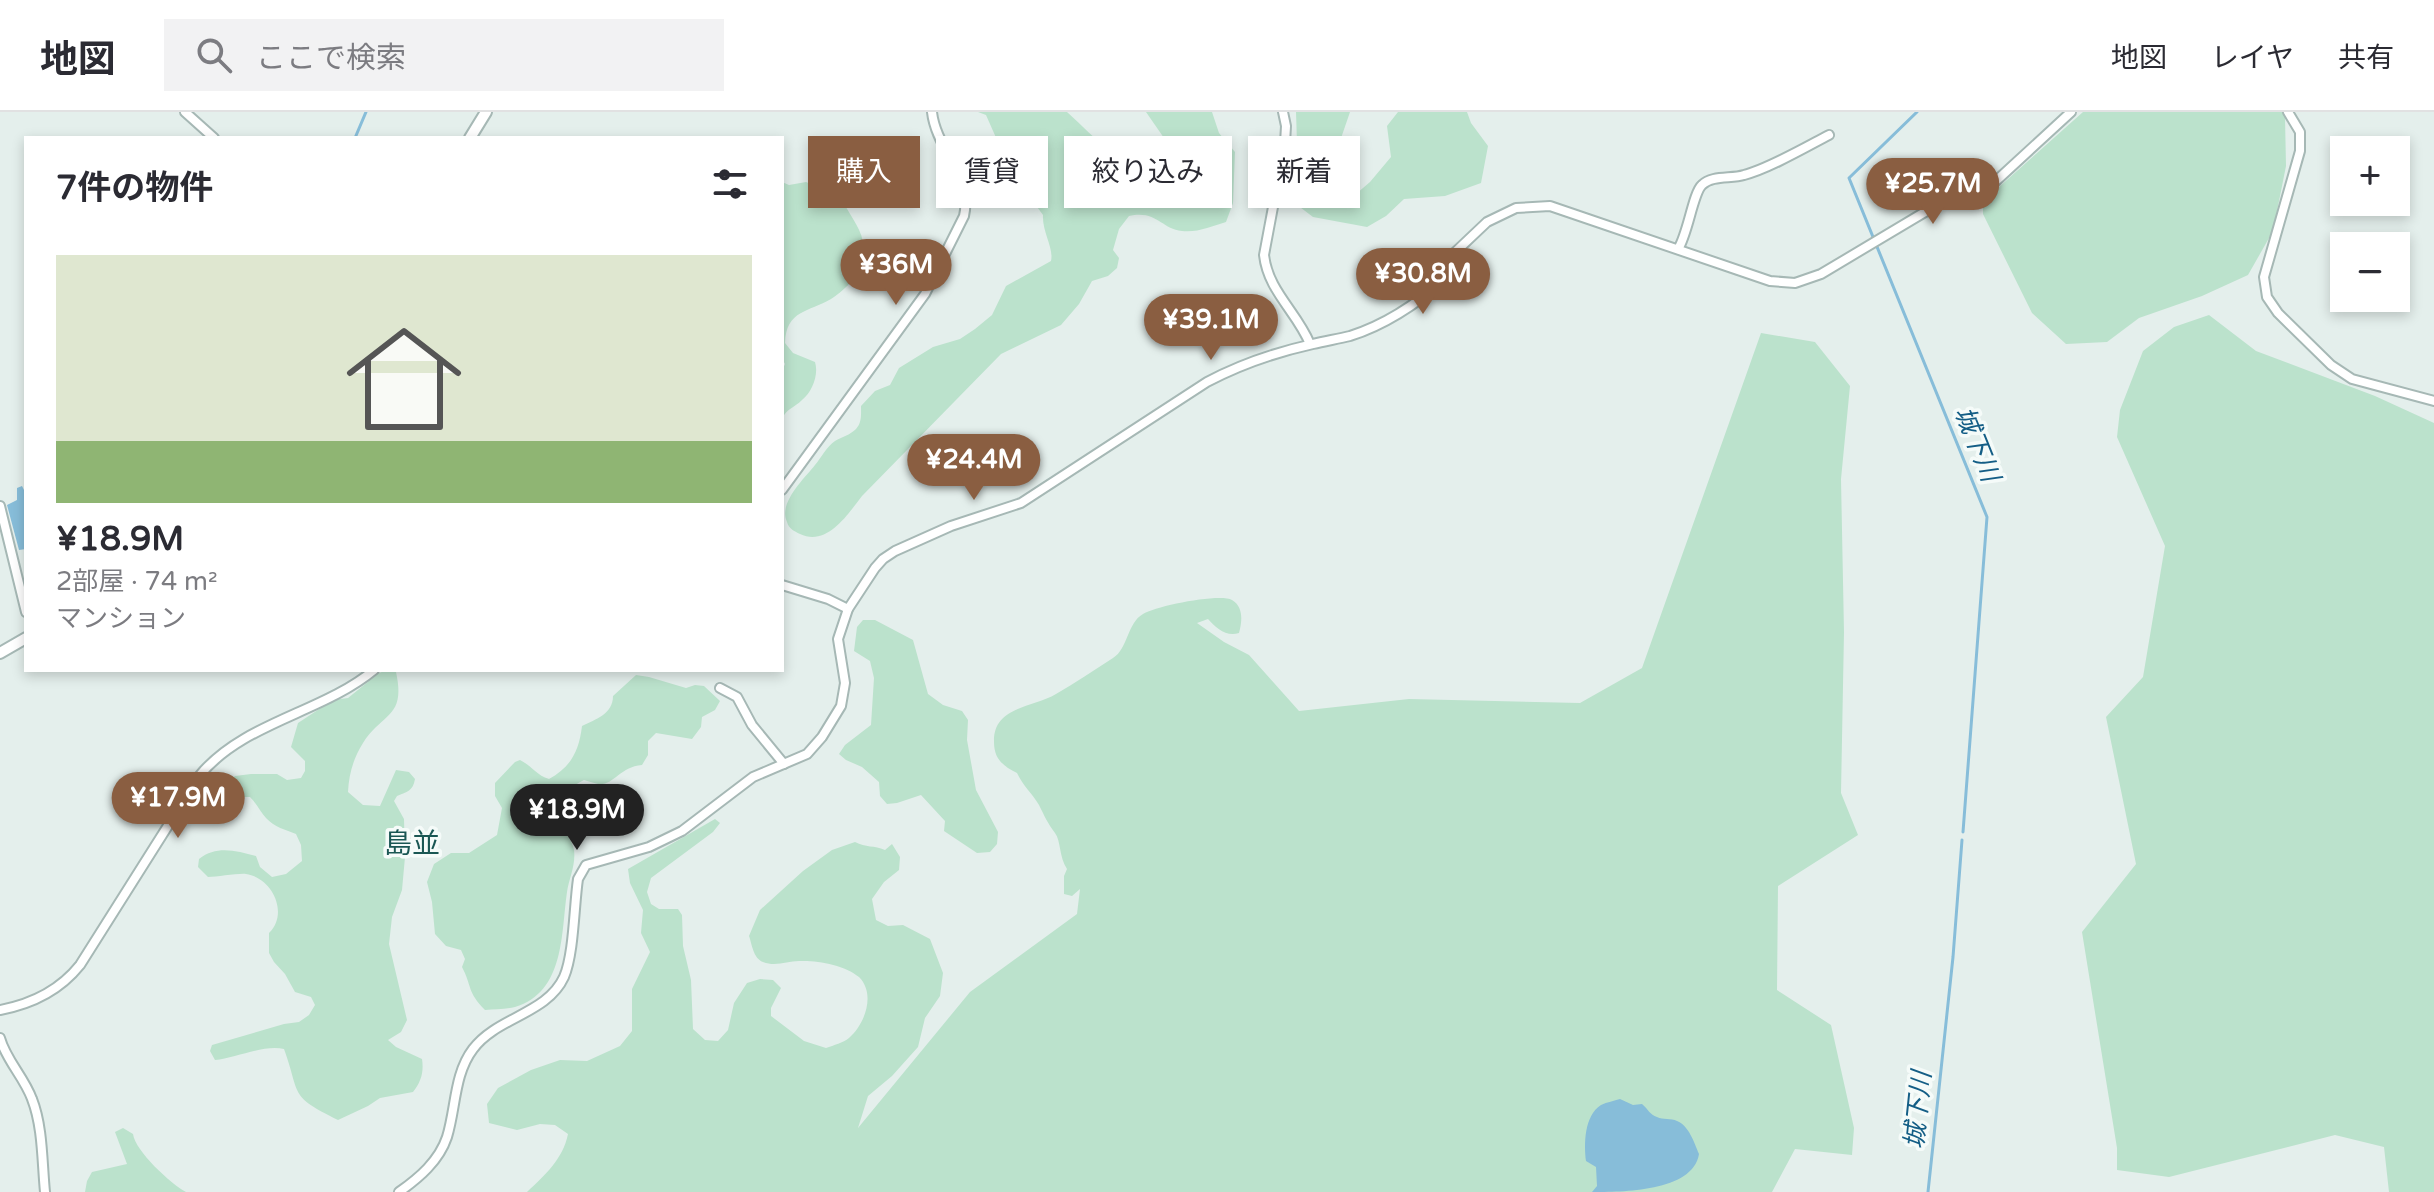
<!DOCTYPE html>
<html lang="ja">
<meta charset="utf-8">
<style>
:root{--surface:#fff;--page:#f2f2f3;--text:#2b2b33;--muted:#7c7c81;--line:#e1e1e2;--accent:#8a5e41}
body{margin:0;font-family:"Varela Round","Noto Sans JP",sans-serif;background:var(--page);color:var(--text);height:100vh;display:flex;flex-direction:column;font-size:30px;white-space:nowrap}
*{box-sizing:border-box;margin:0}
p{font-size:26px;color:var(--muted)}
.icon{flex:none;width:44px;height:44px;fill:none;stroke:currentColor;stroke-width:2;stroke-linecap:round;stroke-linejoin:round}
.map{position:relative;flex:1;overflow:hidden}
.sheet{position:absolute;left:24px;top:24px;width:760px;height:536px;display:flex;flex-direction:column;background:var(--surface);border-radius:0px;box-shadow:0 4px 12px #0003}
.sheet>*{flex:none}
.hud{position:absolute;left:808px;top:24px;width:760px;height:72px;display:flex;gap:16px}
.tools{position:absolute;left:2330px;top:24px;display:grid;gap:16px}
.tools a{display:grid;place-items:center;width:80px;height:80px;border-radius:0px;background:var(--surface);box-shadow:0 4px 12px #0003;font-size:40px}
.price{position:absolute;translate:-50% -68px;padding:0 18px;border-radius:28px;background:var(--accent);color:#fff;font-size:26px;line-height:52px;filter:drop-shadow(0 2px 4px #0008)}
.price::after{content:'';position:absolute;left:50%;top:48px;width:24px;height:18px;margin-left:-12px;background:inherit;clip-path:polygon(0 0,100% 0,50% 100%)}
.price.selected{background:#222;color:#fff}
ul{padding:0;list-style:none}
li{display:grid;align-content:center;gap:16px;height:424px;padding:0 32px}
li+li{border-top:2px solid var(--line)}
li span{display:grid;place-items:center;height:248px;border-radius:0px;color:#555}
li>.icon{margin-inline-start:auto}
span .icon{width:144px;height:144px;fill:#fffc;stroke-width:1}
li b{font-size:34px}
h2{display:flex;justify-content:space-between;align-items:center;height:96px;padding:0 32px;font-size:34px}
.pill{padding:0 28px;border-radius:0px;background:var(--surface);box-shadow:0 4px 12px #0003;font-size:28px;line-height:72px}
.pill.selected{background:var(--accent);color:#fff}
header{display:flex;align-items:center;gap:48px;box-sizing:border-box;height:112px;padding:0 40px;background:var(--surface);border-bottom:2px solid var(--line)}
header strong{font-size:38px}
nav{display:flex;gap:44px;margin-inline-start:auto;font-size:28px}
.search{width:560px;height:72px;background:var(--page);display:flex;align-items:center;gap:20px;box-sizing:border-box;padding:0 28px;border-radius:0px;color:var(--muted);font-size:30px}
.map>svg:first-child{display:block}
</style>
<header>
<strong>地図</strong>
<div class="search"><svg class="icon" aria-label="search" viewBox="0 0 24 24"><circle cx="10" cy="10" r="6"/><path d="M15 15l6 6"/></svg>ここで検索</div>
<nav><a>地図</a><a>レイヤ</a><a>共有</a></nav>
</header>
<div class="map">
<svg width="2434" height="1080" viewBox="0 0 2434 1080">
<rect width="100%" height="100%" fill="#e4efec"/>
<!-- green -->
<g fill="#bbe2cc">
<path d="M978 0H1067C1096 26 1124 60 1165 64L1174 57 1175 33 1164 26 1146 0H1212L1219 21 1235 40 1233 91 1226 110C1212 114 1197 121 1182 119 1161 117 1157 98 1129 104L1119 117 1113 138 1119 146 1117 156 1108 164 1092 169 1079 192 1061 213 1001 242 862 384C848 402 827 435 800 422 794 419 789 417 787 410 778 391 804 367 815 353 821 346 827 334 835 329 842 325 850 323 856 317 862 310 861 303 861 294L875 279 890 273 899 256 933 235 960 227 975 217 992 203 1006 174 1051 149C1054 136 1042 120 1043 103L1026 80 1012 68 1011 53 1001 37 986 3Z"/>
<polygon points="1296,0 1350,0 1339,32 1317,51 1316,69 1330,80 1356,82 1370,70 1391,45 1387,14 1398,0 1467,0 1471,11 1488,34 1481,71 1445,84 1404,87 1386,104 1367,115 1313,105 1292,89 1289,69 1297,31"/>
<polygon points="2083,0 2283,0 2285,5 2286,54 2273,119 2248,163 2202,184 2139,206 2107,230 2066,232 2032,201 1983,102 1983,84 1999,75"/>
<path d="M782 70 789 73 806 70 841 84C847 101 860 113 863 130 868 154 851 174 831 187 809 200 786 198 785 231L793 241 815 250C819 263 812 280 802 288 794 296 787 296 782 307V259L785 252 782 246Z"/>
<polygon points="2209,203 2256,239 2375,284 2434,311 2434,1080 2389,1080 2384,1035 2335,1023 2169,1065 2117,1058 2117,1036 2082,820 2136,752 2106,605 2143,565 2165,434 2117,325 2120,298 2143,239 2174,215"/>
<path d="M1761 221 1815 230 1850 274 1841 367 1844 520 1841 681 1858 723 1778 774 1777 878 1831 913 1854 1016 1852 1043 1795 1037 1772 1080H527C545 1063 563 1047 568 1022L555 1013 540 1012 517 1018 489 1011 487 992 498 976 531 958 560 948 587 949 620 934 632 919V877L650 840 641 821 643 798 630 771 628 757 715 707 720 711 713 720 651 766 647 780 651 792 659 797H678L682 803 683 834 691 868 693 917 705 928 718 929 728 918 734 891 747 871 760 867 773 868 781 876 771 896V904L804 929 826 936C834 933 843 931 849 926 865 912 876 882 859 865 845 853 817 848 799 849 787 849 776 855 763 850 753 846 752 832 749 824L760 798 803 759 832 738 855 730C866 736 874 733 885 738L892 732 900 745 899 758 884 770 872 787 876 808 888 814 903 813 930 827 943 861 940 884 925 906 918 935 892 964 868 984 858 1016 970 880 1077 802 1080 777 1072 784 1064 782V764L1067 757C1059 745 1061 729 1055 721 1048 712 1044 703 1039 693 1032 681 1023 674 1017 661 1003 654 994 647 994 630 993 594 1033 596 1056 582 1075 571 1094 558 1113 546 1128 537 1127 511 1143 502 1156 494 1220 481 1232 488 1244 495 1242 510 1239 521 1226 525 1216 516 1208 507L1197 511 1224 530 1249 543 1299 599 1409 587 1580 591 1642 556Z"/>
<polygon points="863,508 875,508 913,528 928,582 943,593 962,599 968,608 967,628 976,678 998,720 997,732 990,740 977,741 944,719 945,709 921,683 897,691 887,692 880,684 879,670 862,655 846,648 839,642 845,633 871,613 874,566 870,549 854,539 857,515"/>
<path d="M387 558 396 560C406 606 383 600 363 631 353 647 349 662 348 680L363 693 380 694 396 658 409 660 415 667C413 679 407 680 397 684L394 689 404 707 405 745 402 778 392 805 389 832 407 908 401 920 388 928 396 935 422 947C424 960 421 970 413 980L380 986 368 994 338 1008C288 983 301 984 284 937 265 932 236 946 215 948L210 939 212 933 284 912 299 910 309 903 315 893 311 885 295 880 285 862 274 850 269 841V821C289 802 273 766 246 762 239 761 217 765 208 765L198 755 199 747C217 733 236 739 256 744L260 755 272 765 286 762 302 749 301 733 296 722C286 718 274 715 266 706 261 701 257 692 250 685H233L224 681V674L235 664 251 662H277L287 668 301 666 305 659V649L291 635 298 611 333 588 348 586 379 561Z"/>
<path d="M636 563 649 565 686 576 695 573 704 574 720 589 715 598 702 605 701 615 692 627 656 621 648 629V643L642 653C619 655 614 674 598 672 593 671 588 669 584 668 570 675 554 687 558 705 561 717 572 726 574 738 576 753 569 766 567 780 561 821 565 880 515 895 506 897 495 897 485 898 467 880 472 874 462 855L465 847 461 838 446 834 435 822 432 790 427 770 434 752 451 741H469L497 723 502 696 495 684V671L515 650 520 648C532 654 536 663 549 667 571 655 579 639 582 614 596 607 613 602 613 584Z"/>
<path d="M123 1016 133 1022C135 1039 171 1072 186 1080H85L87 1069 92 1060 127 1052 115 1020Z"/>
</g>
<!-- water -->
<g fill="#87bdd9">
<polygon points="22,374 26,382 26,437 19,438 7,393 17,388 17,376"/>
<path d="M1620 987 1633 993 1642 992C1648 997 1650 1003 1657 1005 1663 1008 1671 1006 1677 1009 1689 1014 1694 1030 1699 1042 1693 1080 1621 1080 1592 1080L1597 1074 1596 1055 1586 1049C1584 1032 1584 1004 1601 993 1607 990 1614 989 1620 987Z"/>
</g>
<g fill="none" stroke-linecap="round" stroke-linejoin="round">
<!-- stream -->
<g stroke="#87bdd9" stroke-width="3">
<polyline points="1917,0 1849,66 1987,405 1963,720"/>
<polyline points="355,26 366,0"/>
<polyline points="1928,1080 1953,845 1962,728"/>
</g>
<defs>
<g id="minor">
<polyline points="185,0 214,26"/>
<path d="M1283 0 1286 14 1285 31 1264 143C1268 179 1297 200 1310 232"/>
<polyline points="2288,0 2300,20 2300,39 2264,165 2267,185 2278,201 2331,253 2352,267 2434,289"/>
<path d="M1678 137C1688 122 1693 81 1702 73 1712 63 1731 67 1744 63 1768 57 1806 35 1829 23"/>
<path d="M782 378 925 182 964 104C973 66 936 37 932 0"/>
<polyline points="0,394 26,500"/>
<polyline points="782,473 828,487 848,497"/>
<polyline points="720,576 737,585 752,613 784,652"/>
<path d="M0 898C32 892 60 878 80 853L200 663C244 610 322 601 374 558"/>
<path d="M0 926C6 948 24 965 32 987 43 1015 42 1050 45 1080"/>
<path d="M399 1080C419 1066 439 1049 447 1025 456 996 454 962 473 937 497 905 547 902 564 865 574 842 574 794 578 767L586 753 649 735 682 719 753 665 807 642 822 625 841 594 845 571 838 527 848 497 875 456 883 447 895 439 951 414 1021 391 1207 270C1239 253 1277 240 1313 232 1325 229 1338 227 1350 224 1385 213 1418 191 1446 166L1449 146 1487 110 1516 96 1550 94 1770 169 1795 171 1821 162 1935 94 1976 80 1996 69 2071 0"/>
</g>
<g id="tertiary">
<polyline points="470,26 486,0"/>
<polyline points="0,541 26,526"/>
</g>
</defs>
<!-- minor casing -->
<use href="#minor" stroke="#a6b8b5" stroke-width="12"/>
<!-- tertiary casing -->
<use href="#tertiary" stroke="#a6b8b5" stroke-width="14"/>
<!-- minor -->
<use href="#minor" stroke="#fff" stroke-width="8"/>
<!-- tertiary -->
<use href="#tertiary" stroke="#fff" stroke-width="10"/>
</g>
<g text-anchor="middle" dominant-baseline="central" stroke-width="7" stroke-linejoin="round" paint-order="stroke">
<!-- water labels -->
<g font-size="26" font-style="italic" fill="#145e86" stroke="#f5fbf9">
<text transform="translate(1977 332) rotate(68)">城下川</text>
<text transform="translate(1918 998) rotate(-84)">城下川</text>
</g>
<!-- quarter labels -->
<g font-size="28" fill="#1a5754" stroke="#f5fbf9">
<text x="412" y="732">島並</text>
</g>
</g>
</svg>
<div class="tools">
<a>+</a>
<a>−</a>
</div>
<b class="price" style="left:1933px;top:114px">¥25.7M</b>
<b class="price" style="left:896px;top:195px">¥36M</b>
<b class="price" style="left:1423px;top:204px">¥30.8M</b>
<b class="price" style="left:1211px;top:250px">¥39.1M</b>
<b class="price" style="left:974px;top:390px">¥24.4M</b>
<b class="price" style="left:178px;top:728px">¥17.9M</b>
<b class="price selected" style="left:577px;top:740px">¥18.9M</b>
<div class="hud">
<a class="pill selected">購入</a>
<a class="pill">賃貸</a>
<a class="pill">絞り込み</a>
<a class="pill">新着</a>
</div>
<section class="sheet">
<h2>7件の物件<svg class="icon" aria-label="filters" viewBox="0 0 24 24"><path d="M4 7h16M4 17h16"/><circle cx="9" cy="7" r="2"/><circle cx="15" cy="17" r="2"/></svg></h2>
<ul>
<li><span style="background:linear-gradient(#dfe7d0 75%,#8fb573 0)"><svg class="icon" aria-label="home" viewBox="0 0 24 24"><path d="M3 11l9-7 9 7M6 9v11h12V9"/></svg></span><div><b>¥18.9M</b><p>2部屋 · 74 m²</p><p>マンション</p></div></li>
</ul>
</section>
</div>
